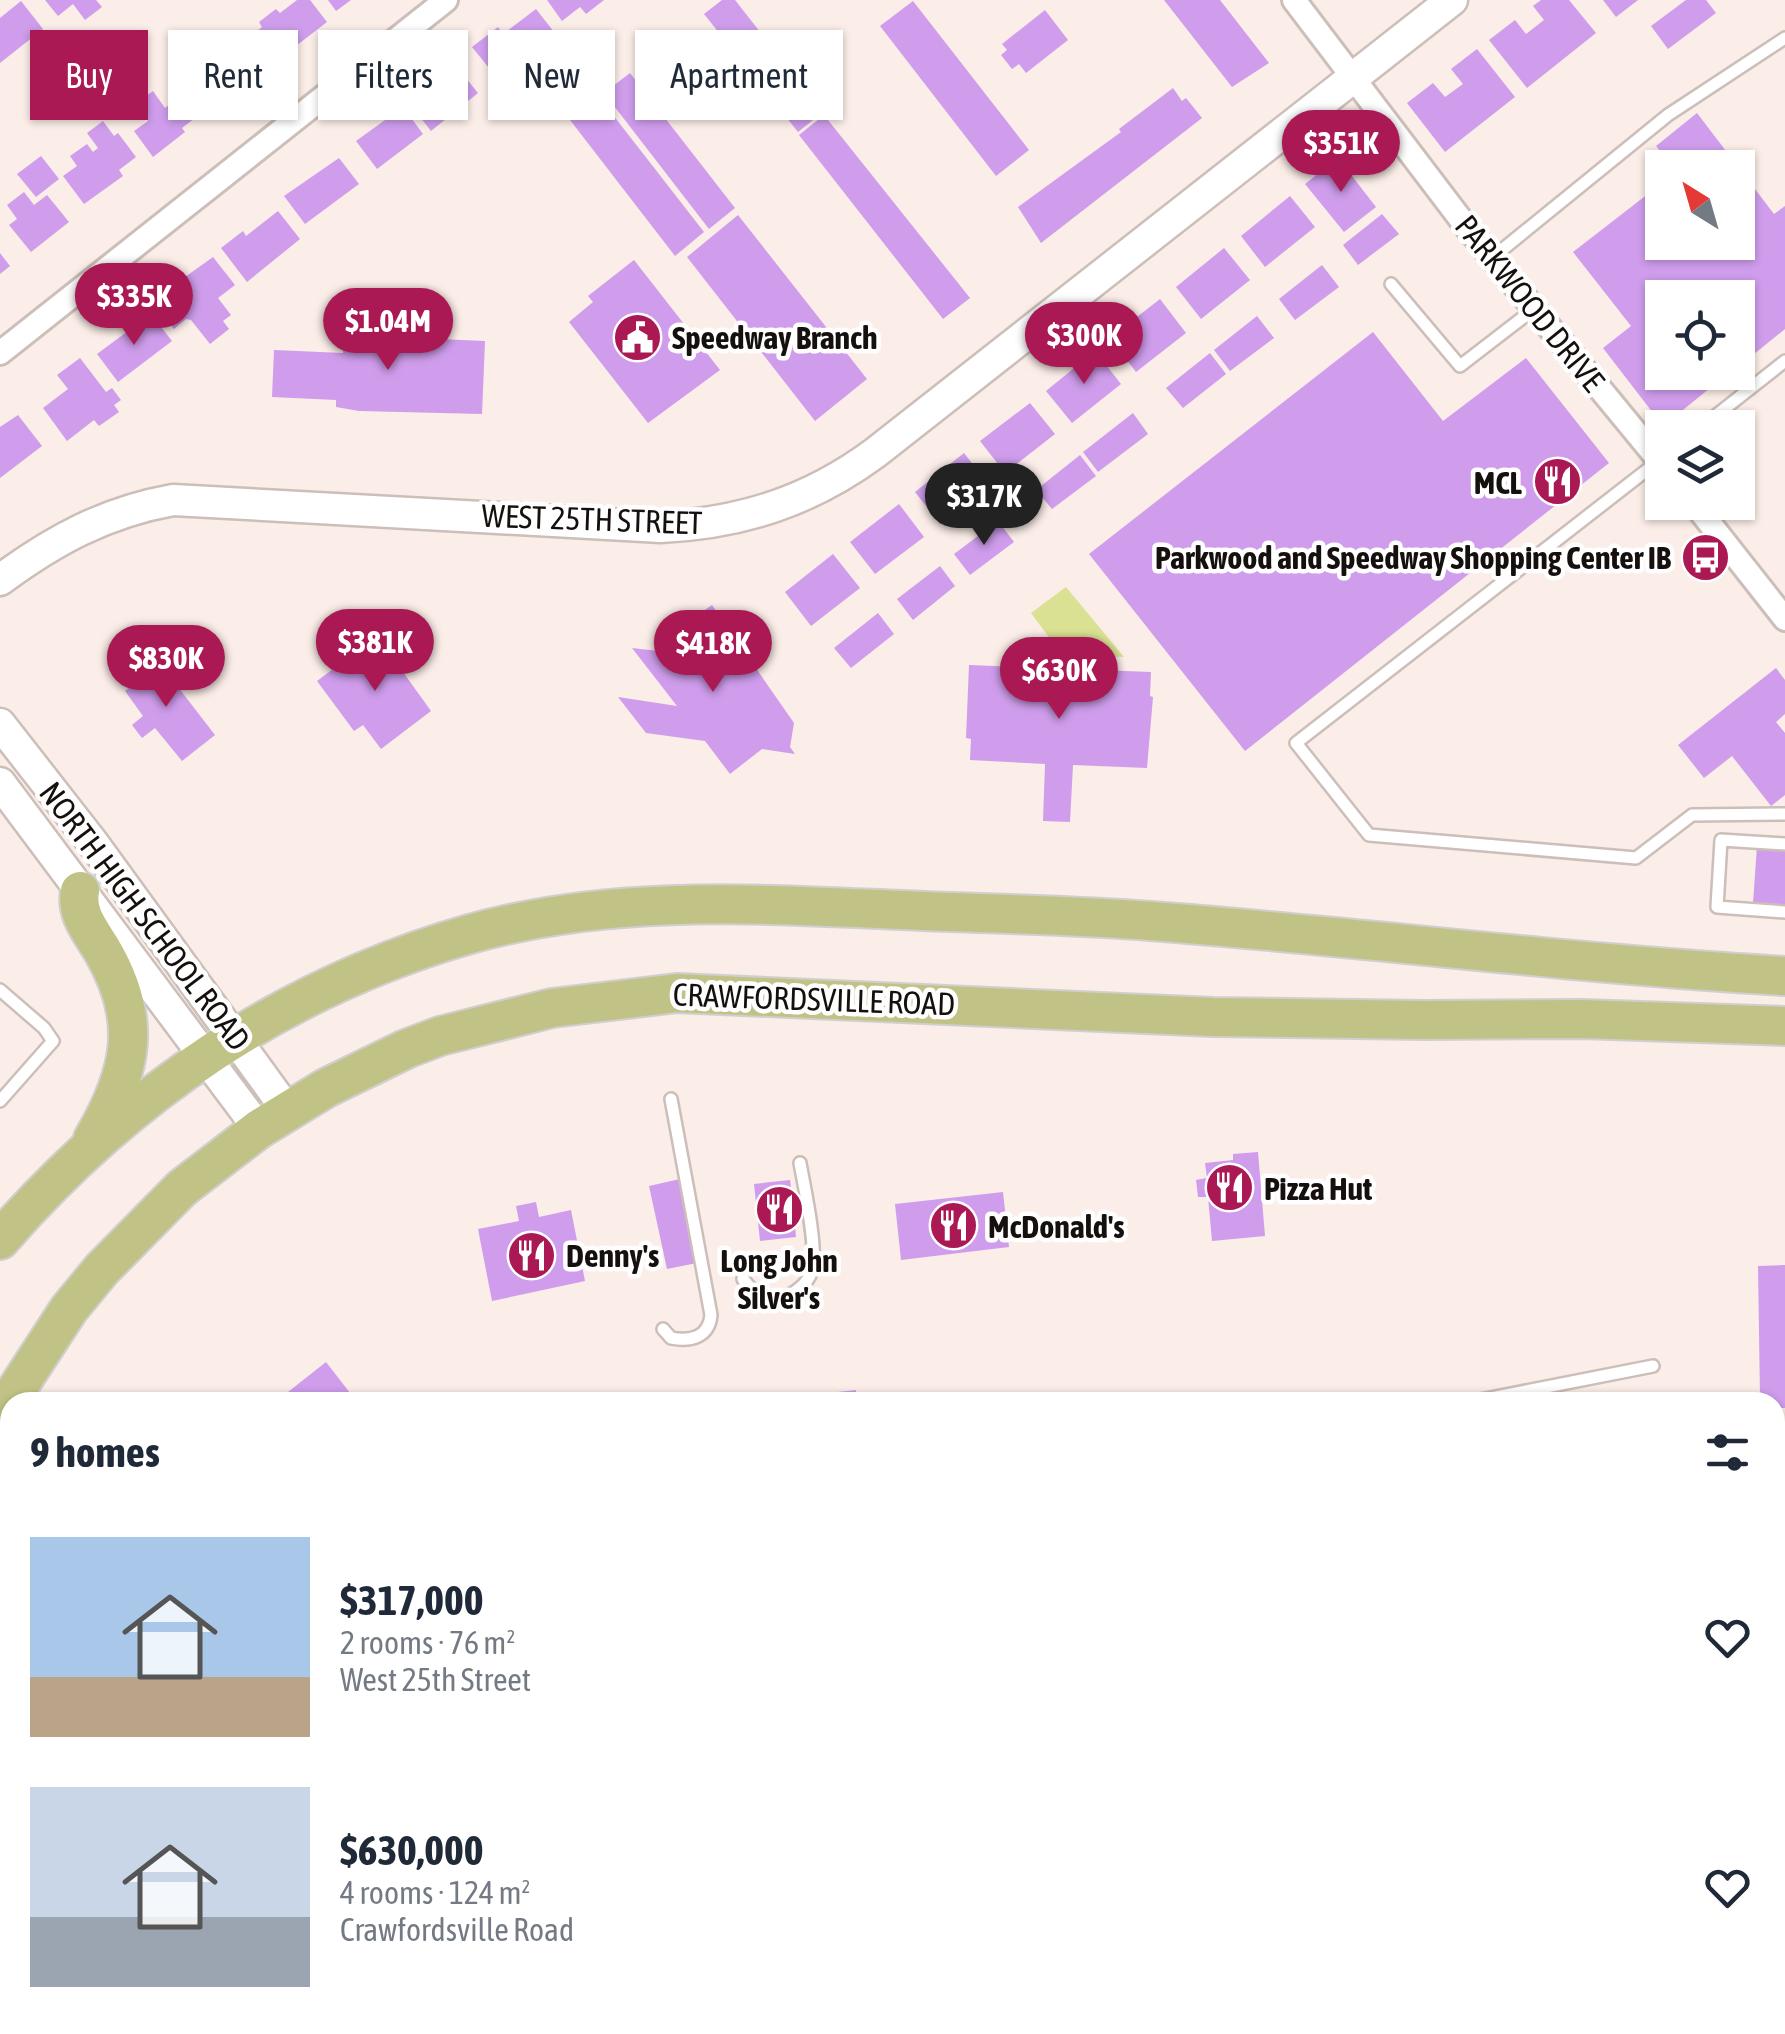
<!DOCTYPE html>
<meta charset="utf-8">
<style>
:root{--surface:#fff;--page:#f6f6f7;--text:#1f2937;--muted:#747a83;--accent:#aa1954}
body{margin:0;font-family:"Asap Condensed",sans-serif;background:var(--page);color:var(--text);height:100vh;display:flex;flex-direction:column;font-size:38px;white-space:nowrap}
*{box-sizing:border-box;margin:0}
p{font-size:32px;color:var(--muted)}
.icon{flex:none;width:55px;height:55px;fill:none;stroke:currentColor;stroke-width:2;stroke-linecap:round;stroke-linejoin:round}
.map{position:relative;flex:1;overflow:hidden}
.side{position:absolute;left:0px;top:1392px;width:1785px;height:642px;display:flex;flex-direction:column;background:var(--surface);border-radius:30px 30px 0 0;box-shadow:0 2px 8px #0004}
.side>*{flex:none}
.guide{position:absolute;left:30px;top:30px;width:1000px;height:90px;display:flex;gap:20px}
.needle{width:65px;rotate:323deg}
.fabs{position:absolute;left:1645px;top:150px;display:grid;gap:20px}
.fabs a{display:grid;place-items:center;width:110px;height:110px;border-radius:0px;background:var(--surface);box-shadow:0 2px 8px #0004;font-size:50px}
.price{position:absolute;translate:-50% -85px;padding:0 22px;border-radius:35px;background:var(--accent);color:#fff;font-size:32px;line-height:65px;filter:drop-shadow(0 2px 5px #0008)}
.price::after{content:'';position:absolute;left:50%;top:60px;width:30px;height:22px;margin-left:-15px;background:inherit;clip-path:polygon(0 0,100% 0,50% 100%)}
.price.on{background:#222;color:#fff}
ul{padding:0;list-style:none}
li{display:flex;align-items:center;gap:30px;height:250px;padding:0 30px}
li span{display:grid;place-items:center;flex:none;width:280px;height:200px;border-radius:0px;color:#555}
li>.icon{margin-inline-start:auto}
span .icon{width:120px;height:120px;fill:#fffc;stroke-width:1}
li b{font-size:42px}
h2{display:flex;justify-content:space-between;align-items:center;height:120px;padding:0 30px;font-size:42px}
.chip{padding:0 35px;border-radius:0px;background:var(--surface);box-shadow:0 2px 8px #0004;font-size:35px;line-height:90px}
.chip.on{background:var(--accent);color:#fff}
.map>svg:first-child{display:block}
</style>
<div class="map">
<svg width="1785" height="2034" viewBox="0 0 1785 2034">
<rect width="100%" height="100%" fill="#fbede7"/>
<!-- green -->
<g fill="#dbe193">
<polygon points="1066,587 1124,657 1062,655 1031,613"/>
<polygon points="703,2025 753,2025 742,2034 691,2034"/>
<polygon points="879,2025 1105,2025 1113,2034 888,2034"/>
</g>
<!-- water -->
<polygon fill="#2ab1d6" stroke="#24819a" stroke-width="2.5" points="753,2025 879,2025 888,2034 742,2034"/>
<!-- building -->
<g fill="#cf9dec">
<polygon points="45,0 96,0 102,7 85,20 73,4 58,16"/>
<polygon points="297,0 310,0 327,22 279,59 257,31 262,27 259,22 276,9 280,13"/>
<polygon points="328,0 351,0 336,11"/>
<polygon points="547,0 604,0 586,14 580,7 562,21"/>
<polygon points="722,0 735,0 823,112 798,132 704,14"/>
<polygon points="1164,0 1220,0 1269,63 1232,87"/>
<polygon points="1541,0 1569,0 1596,33 1527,88 1489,40 1515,20 1526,34 1544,20 1533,6"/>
<polygon points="1603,0 1638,0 1616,17"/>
<polygon points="1686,0 1706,0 1716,13 1668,49 1651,26"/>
<polygon points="21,1 43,29 0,63 0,18"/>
<polygon points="913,1 1029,150 996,176 880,26"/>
<polygon points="536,9 558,37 526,62 534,73 519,84 497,61 489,68 472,47 498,27 503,34"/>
<polygon points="1045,10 1068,40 1026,73 1019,64 1012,69 1001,55 1007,50 1002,44"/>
<polygon points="693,30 736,89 721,101 695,68 692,70 696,75 688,82 684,77 667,90 648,67 654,62 648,53 656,47 662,55"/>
<polygon points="251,38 273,65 219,112 196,83"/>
<polygon points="1477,49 1515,97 1445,152 1407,103 1433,83 1445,97 1463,84 1451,69"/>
<polygon points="456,66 478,93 431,131 409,103"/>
<polygon points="630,73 735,208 709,229 604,93"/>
<polygon points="1173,88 1182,101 1186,98 1202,118 1041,243 1018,207 1121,132 1119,129"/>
<polygon points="153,91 165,108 179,97 195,118 182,128 185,132 153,157 134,131 148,121 135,104"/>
<polygon points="599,97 704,232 675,256 570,120"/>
<polygon points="403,107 423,134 377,169 356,141"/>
<polygon points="1697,113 1774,214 1785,206 1785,329 1738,367 1738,298 1662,298 1662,372 1730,372 1663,426 1603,348 1631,326 1573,252 1662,183 1662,242 1738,242 1738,168 1674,168 1656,146"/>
<polygon points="824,115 970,298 943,319 799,135"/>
<polygon points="103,121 114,136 118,133 136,157 119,170 123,176 84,204 63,176 77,166 70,156 87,144 93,152 98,148 87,133"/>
<polygon points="41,156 59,179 36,197 17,174"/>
<polygon points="339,158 359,184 305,224 284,196"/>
<polygon points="1338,158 1376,207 1344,232 1305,184"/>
<polygon points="24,192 34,205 47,195 69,222 31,252 9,225 17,219 7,205"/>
<polygon points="1290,196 1315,227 1265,267 1241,236"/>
<polygon points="278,211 300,239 247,282 221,248 243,231 246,236"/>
<polygon points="1382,214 1399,234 1358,265 1343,245"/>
<polygon points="738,215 867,379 815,421 687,257"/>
<polygon points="1224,248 1250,280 1201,319 1176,287"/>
<polygon points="0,253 10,266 0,274"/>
<polygon points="213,257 235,285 218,298 231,315 223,321 229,329 210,344 191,320 186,319 174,329 154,304 178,282"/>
<polygon points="634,260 720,370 648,423 569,322 593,302 588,296"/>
<polygon points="1322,265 1339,287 1295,320 1279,299"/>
<polygon points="1160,299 1186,333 1136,372 1110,338"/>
<polygon points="151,314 172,341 118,382 97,354"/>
<polygon points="1257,316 1274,338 1230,371 1214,350"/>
<polygon points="364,325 417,327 416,338 485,341 482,414 359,411 336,407 336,400 272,397 274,350 343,353 344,334 363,335"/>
<polygon points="1373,332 1443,421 1526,358 1609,463 1245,751 1089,554"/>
<polygon points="1095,351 1121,384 1072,423 1046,391"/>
<polygon points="1210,353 1226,374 1183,408 1166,388"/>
<polygon points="80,358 106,392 112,388 121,400 114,405 119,412 99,426 94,420 67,441 43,408 68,389 57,375"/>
<polygon points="1030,403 1055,434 1005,473 980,441"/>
<polygon points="1133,413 1148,434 1098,472 1083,452"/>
<polygon points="18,415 42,446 0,478 0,427"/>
<polygon points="964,453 989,485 940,524 915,492"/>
<polygon points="1080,455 1096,476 1052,509 1036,490"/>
<polygon points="899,504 924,537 875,574 850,542"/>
<polygon points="998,521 1014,542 970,575 954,554"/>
<polygon points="833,554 860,588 811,626 785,592"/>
<polygon points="940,566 955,586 913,620 897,599"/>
<polygon points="712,605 794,723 790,747 795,754 762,749 730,774 705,741 646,733 618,697 677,706 632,648 667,652 674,648 676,630"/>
<polygon points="878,613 894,634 851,668 834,648"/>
<polygon points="377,636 431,711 381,749 363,725 354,731 317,681"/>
<polygon points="148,658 156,669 161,665 215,735 182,761 155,728 142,738 132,725 143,716 125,691 135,683 127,674"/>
<polygon points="969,665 1151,672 1150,696 1153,697 1147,768 1073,765 1070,822 1043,821 1045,764 970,760 971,739 966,738"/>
<polygon points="1776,668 1785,680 1785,714 1776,722 1785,733 1785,795 1771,806 1732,756 1704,778 1678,745"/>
<polygon points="1757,846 1785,848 1785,905 1753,903"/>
<polygon points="1258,1152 1265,1236 1212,1241 1208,1197 1198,1197 1196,1180 1207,1178 1205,1163 1233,1160 1233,1154"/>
<polygon points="680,1179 697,1263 667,1269 649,1186"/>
<polygon points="790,1180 793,1204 801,1203 802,1215 794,1216 796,1237 760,1241 754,1184"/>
<polygon points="1003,1192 1009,1247 901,1260 895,1204"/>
<polygon points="536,1202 539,1217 571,1210 585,1281 492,1301 478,1229 519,1221 516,1206"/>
<polygon points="1785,1265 1785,1408 1775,1408 1775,1402 1766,1402 1760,1397 1758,1266"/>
<polygon points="326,1362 357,1402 296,1402 288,1392"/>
<polygon points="856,1390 857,1402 820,1402 819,1394"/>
<polygon points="1785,1873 1785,1929 1777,1934 1775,1880"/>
<polygon points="0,1893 10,1902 10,1952 0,1943"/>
<polygon points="372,2025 466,2025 454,2034 379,2034"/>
<polygon points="469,2025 538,2025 526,2034 476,2034"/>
</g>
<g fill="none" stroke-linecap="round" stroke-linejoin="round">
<defs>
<g id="service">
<polyline points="1492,258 1668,115 1785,38"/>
<polyline points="1391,284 1460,366 1534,309"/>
<polyline points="1700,428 1785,361"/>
<polyline points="1661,459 1296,743 1369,835 1636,858 1692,815 1785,814"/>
<polyline points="1785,844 1721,840 1717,907 1785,912"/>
<polyline points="0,990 44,1028 53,1041 0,1101"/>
<path d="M743 1279C753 1292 764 1303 782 1298 793 1295 808 1283 811 1273 819 1253 804 1186 800 1163"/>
<path d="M663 1329 671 1338C691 1342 709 1337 711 1315L671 1099"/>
<polyline points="1470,1402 1653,1366"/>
</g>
<g id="minor">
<polyline points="1294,0 1465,225 1662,464"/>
<polyline points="0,353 446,0"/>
<polyline points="1693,502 1785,619"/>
<polyline points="1775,1811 1785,1806"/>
<polyline points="1596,2025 1606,2034"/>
<polyline points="1209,2034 1248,2025"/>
<polyline points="1550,2034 1556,2025"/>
</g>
<g id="tertiary">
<path d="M0 580C54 540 106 512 173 500L661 527C742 523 810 501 875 453L1452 0"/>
<polyline points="0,724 93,843 287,1110"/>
<polyline points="0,783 259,1129"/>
</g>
<g id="primary">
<path d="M80 891C76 913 89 929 101 948 143 1018 133 1071 93 1139"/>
<path d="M0 1240C126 1095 284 987 470 934 618 892 772 905 923 911 999 914 1076 915 1151 921 1363 937 1573 964 1785 976"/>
<polyline points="0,1415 69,1309 102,1269 182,1188 259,1129 326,1088 406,1049 440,1036 552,1008 677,993 1213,1017 1425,1020 1582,1019 1785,1026"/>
</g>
</defs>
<!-- service casing -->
<use href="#service" stroke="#ccbeb8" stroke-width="16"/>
<!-- minor casing -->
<use href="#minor" stroke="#ccbeb8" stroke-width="28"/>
<!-- tertiary casing -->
<use href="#tertiary" stroke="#ccbeb8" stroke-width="35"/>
<!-- primary casing -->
<use href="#primary" stroke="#d0cfcf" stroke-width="42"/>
<!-- service -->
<use href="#service" stroke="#fff" stroke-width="11"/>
<!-- minor -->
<use href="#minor" stroke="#fff" stroke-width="22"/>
<!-- tertiary -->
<use href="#tertiary" stroke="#fff" stroke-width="30"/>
<!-- primary -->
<use href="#primary" stroke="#c1c386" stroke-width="38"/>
</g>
<!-- icons -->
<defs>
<symbol id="civic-disc" viewBox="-11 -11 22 22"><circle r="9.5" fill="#aa1954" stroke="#fefefe"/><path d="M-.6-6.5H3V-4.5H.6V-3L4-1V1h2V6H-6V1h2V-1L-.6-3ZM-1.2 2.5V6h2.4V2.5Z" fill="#fff"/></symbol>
<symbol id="restaurant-disc" viewBox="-11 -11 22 22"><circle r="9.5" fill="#aa1954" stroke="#fefefe"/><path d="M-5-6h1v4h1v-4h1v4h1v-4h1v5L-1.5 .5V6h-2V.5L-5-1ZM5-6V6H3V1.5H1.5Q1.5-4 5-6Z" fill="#fff"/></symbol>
<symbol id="bus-disc" viewBox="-11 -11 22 22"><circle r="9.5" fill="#aa1954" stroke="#fefefe"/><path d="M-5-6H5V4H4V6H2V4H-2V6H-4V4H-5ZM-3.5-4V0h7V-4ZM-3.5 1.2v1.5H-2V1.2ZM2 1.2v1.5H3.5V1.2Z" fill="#fff"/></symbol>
</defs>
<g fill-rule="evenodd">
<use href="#civic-disc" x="610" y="310" width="55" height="55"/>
<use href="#restaurant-disc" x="1530" y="454" width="55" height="55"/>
<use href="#bus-disc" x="1678" y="530" width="55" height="55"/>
<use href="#restaurant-disc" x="1202" y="1160" width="55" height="55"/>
<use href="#restaurant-disc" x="752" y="1182" width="55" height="55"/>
<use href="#restaurant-disc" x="926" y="1198" width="55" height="55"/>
<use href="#restaurant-disc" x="504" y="1228" width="55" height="55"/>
</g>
<g text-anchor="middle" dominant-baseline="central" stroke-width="9" stroke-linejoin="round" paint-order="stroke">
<!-- street labels -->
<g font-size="32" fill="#15100e" stroke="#fefefe">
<text transform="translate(1530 303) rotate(51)">PARKWOOD DRIVE</text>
<text transform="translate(592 519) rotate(2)">WEST 25TH STREET</text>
<text transform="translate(145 916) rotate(53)">NORTH HIGH SCHOOL ROAD</text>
<text transform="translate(814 999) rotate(2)">CRAWFORDSVILLE ROAD</text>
</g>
<!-- poi labels -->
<g font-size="32" font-weight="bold" fill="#15100e" stroke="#fefefe" text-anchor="start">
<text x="672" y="337">Speedway Branch</text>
<text x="1522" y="482" text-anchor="end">MCL</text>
<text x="1671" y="557" text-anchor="end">Parkwood and Speedway Shopping Center IB</text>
<text x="1264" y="1188">Pizza Hut</text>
<text x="988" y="1226">McDonald's</text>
<text x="566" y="1255">Denny's</text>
<text x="779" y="1260" text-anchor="middle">Long John<tspan x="779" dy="37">Silver's</tspan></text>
</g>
</g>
</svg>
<div class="fabs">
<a><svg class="needle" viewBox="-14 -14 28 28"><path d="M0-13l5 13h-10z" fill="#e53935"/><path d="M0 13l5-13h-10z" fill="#747a83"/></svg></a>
<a><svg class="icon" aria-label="locate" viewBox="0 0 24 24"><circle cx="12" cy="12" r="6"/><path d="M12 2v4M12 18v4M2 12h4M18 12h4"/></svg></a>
<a><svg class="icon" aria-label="layers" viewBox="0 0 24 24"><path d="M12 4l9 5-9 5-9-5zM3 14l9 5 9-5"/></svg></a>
</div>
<b class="price" style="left:1341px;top:195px">$351K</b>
<b class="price" style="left:134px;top:348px">$335K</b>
<b class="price" style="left:388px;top:373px">$1.04M</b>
<b class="price" style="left:1084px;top:387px">$300K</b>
<b class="price on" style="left:984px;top:548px">$317K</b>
<b class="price" style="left:375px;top:694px">$381K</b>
<b class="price" style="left:713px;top:695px">$418K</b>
<b class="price" style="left:166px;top:710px">$830K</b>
<b class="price" style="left:1059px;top:722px">$630K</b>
<div class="guide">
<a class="chip on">Buy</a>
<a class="chip">Rent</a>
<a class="chip">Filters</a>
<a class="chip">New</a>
<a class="chip">Apartment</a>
</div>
<section class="side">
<h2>9 homes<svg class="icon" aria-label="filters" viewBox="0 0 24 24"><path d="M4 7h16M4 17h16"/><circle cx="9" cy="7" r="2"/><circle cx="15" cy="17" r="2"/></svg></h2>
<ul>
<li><span style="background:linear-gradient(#a9c7e8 70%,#b9a48a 0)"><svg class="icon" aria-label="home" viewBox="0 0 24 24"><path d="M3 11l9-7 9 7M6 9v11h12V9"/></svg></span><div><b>$317,000</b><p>2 rooms · 76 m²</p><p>West 25th Street</p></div><svg class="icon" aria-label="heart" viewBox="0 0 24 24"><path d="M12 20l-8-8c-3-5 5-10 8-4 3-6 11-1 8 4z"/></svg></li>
<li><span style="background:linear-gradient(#c9d6e8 65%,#9aa5b1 0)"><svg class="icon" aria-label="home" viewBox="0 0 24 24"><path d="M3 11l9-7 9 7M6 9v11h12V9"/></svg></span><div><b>$630,000</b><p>4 rooms · 124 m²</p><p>Crawfordsville Road</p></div><svg class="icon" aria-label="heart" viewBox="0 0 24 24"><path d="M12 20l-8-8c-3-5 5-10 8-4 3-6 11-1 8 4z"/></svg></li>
</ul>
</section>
</div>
